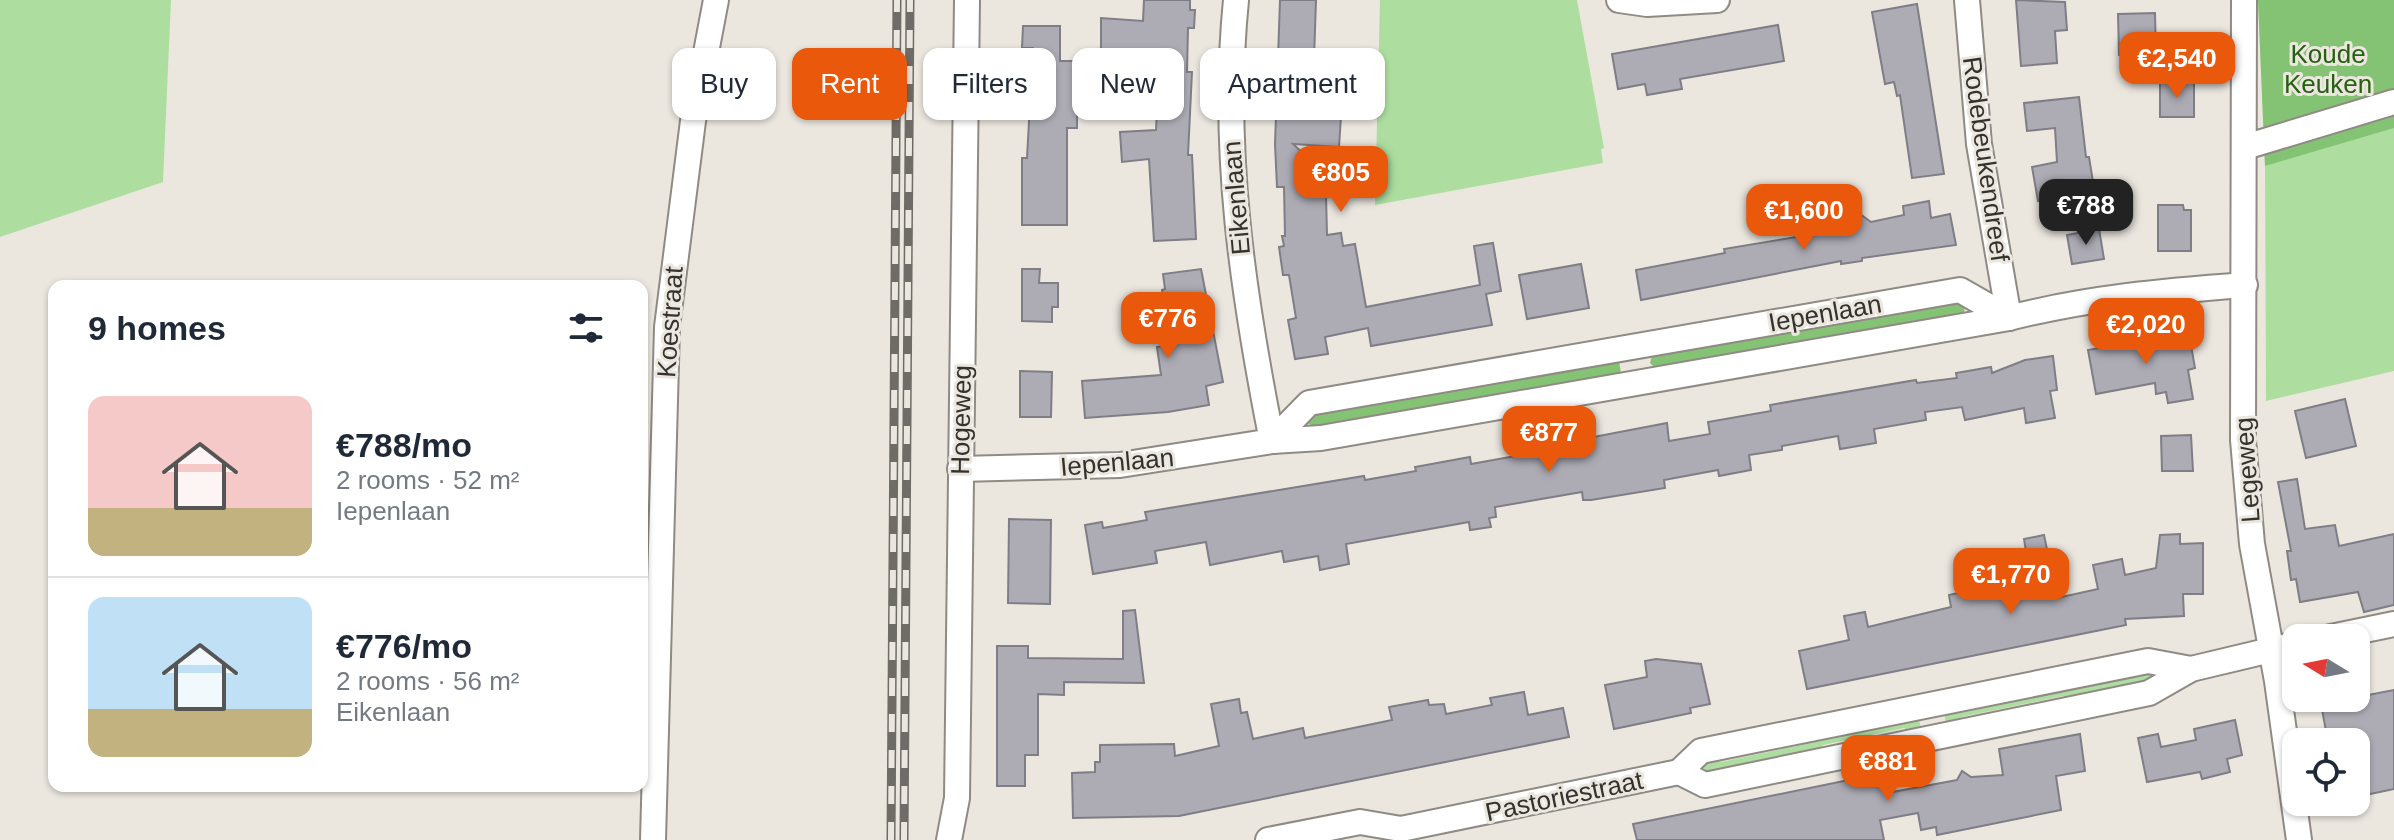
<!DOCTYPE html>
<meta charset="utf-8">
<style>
:root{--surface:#fff;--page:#f6f6f7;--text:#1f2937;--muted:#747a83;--line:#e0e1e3;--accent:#ea580c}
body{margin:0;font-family:Arial,sans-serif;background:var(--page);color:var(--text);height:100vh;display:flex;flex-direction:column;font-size:30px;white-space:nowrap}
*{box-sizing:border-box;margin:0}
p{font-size:26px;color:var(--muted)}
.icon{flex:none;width:44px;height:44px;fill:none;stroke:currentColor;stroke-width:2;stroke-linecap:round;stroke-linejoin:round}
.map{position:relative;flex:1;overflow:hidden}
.side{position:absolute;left:48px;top:280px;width:600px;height:512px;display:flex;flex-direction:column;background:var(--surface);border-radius:16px;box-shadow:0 2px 6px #0004}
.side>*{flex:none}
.hud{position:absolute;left:672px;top:48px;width:760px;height:72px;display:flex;gap:16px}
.needle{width:52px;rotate:280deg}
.buttons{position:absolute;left:2282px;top:624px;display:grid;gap:16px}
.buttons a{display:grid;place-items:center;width:88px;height:88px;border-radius:16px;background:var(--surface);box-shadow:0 2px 6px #0004;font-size:40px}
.price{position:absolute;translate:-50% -68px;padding:0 18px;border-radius:16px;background:var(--accent);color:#fff;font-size:26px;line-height:52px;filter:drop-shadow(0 2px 4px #0008)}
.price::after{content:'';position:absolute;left:50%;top:48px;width:24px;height:18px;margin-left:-12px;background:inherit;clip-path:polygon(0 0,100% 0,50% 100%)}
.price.on{background:#222;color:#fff}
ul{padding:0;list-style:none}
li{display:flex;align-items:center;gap:24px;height:200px;padding:0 40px}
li+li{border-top:2px solid var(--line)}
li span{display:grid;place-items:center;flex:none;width:224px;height:160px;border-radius:16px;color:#555}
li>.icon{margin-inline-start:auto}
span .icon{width:96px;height:96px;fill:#fffc;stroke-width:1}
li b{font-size:34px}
h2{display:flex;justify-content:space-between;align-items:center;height:96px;padding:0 40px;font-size:34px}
.pill{padding:0 28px;border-radius:16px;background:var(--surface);box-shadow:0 2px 6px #0004;font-size:28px;line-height:72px}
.pill.on{background:var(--accent);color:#fff}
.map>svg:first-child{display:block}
</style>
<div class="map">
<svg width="2394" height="840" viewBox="0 0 2394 840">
<rect width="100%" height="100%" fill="#ebe7df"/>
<!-- green -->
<g fill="#addea0">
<polygon points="0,0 171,0 163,182 0,237"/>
<polygon points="1380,0 1577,0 1604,148 1601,149 1603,163 1375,205"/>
<polygon points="2258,0 2394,0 2394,371 2266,401 2265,166"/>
<polygon points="2140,669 2151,672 2152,682 2072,701 2063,696 1961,717 1955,725 1946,724 1944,712 2079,682 2087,687 2135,677"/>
<polygon points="1918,717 1921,727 1913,734 1904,728 1823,745 1817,753 1707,772 1703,767 1704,761 1713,756 1721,762 1802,745 1808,737"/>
</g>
<!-- forest -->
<g fill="#84c374">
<polygon points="2258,0 2394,0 2394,128 2265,166"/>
<polygon points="1954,300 1965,304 1964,314 1655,368 1650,363 1652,355"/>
<polygon points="1619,361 1621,373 1318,429 1307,423 1309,413"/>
</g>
<!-- building -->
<g fill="#adabb4" stroke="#7f7d85" stroke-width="2">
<polygon points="1144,0 1190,0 1190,10 1195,10 1194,28 1188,28 1187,72 1192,72 1188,155 1192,155 1196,239 1154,241 1149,159 1122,162 1120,132 1156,130 1158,90 1150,90 1151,54 1101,52 1101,18 1143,21"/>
<polygon points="1280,0 1316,0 1314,59 1352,59 1350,102 1342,101 1339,147 1293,144 1348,195 1326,195 1327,235 1341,233 1343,246 1355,244 1366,307 1480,285 1474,246 1493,243 1501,291 1486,294 1492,325 1371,346 1368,328 1325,337 1328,354 1295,359 1288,320 1296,318 1289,275 1283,275 1279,247 1284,246 1282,236 1285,236 1284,187 1277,187 1275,144"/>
<polygon points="2016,0 2065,2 2067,30 2055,31 2057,63 2021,66"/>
<polygon points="1917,4 1944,174 1912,178 1900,95 1897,96 1894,82 1885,84 1872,12"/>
<polygon points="2155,13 2156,55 2119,55 2118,14"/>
<polygon points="1778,25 1784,61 1680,79 1682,89 1647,95 1645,84 1618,89 1612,54"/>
<polygon points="1023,26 1060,26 1060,61 1101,61 1101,89 1077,89 1077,128 1067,128 1067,225 1022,225 1022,158 1027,158 1033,48 1022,48"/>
<rect x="2160" y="82" width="34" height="35"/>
<polygon points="2079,97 2086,157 2089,157 2094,188 2038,201 2032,167 2057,162 2055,128 2027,131 2024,103"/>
<polygon points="1929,201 1931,218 1950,214 1956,245 1862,258 1862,261 1841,264 1841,261 1641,300 1636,270 1725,253 1724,249 1815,234 1839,227 1837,216 1856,211 1871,222 1904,215 1903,206"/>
<polygon points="2158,205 2183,205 2184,210 2191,210 2191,251 2158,251"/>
<polygon points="2099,229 2104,259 2072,264 2067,235"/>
<polygon points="1581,264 1589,308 1527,319 1519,275"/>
<polygon points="1022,269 1040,269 1039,283 1058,283 1058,307 1052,307 1052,322 1022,321"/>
<polygon points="1201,269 1223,382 1206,386 1209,405 1168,412 1085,418 1082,381 1161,375 1157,347 1171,345 1162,290 1165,289 1163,274"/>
<polygon points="2176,334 2189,334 2195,368 2188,370 2193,399 2168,403 2166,392 2156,394 2155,383 2096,394 2088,350"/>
<polygon points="2053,356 2057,390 2050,391 2055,418 2026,423 2024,408 1965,420 1962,407 1925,412 1926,420 1874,429 1876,443 1840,449 1838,436 1782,446 1782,450 1749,455 1751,470 1719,476 1718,470 1664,480 1665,488 1591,500 1583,500 1582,492 1495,507 1496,517 1489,518 1491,527 1470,530 1469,522 1346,544 1349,564 1320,570 1318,556 1284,562 1282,551 1210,565 1206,542 1155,551 1157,563 1093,574 1085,525 1102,522 1103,528 1147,520 1145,512 1364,476 1365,480 1416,471 1415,467 1470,457 1471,464 1521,455 1520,448 1546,444 1548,458 1586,452 1583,439 1667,423 1669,441 1710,434 1708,422 1771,411 1770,405 1916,380 1917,383 1957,378 1956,373 1991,367 1992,373 2025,360"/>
<polygon points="1020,371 1052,372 1051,417 1020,417"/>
<polygon points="2345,399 2356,446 2306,458 2295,411"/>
<polygon points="2191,435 2193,471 2162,471 2161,436"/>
<polygon points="2297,479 2305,529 2335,525 2339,546 2394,534 2394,605 2364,612 2358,592 2300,602 2296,579 2291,580 2287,551 2291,551 2278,482"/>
<polygon points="1009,519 1051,520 1050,604 1008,603"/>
<polygon points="2180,534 2180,544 2203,543 2203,594 2183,594 2184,616 2125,619 2126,625 1807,689 1799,651 1849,640 1844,616 1865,612 1868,627 1951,607 1949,595 2030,577 2024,539 2044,535 2057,598 2098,589 2093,565 2122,559 2125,575 2156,568 2160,535"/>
<polygon points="1135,610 1144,683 1064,682 1064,695 1038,694 1038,755 1025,755 1025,786 997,786 997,646 1028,646 1028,658 1123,659 1123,611"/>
<polygon points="1656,659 1701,664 1710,704 1690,708 1691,713 1614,729 1605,685 1647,677 1645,661"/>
<polygon points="2394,690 2394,789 2356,797 2356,742 2328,742 2321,704"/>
<polygon points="1524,692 1528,715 1563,708 1569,737 1179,816 1073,818 1072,773 1095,772 1095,762 1100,762 1100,745 1174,744 1175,756 1219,746 1211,704 1239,699 1241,713 1247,712 1253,739 1303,728 1305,738 1392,720 1389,707 1428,700 1429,705 1444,704 1446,714 1492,705 1490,698"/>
<polygon points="2235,720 2242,755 2227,759 2230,772 2202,779 2200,772 2147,782 2138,738 2158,734 2161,747 2196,740 2194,729"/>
<polygon points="2080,734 2085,771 2056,776 2061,810 1937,835 1936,827 1921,830 1918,813 1880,820 1884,840 1637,840 1633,824 1883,773 1887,793 1957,780 1962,771 1971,777 2003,775 1999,749"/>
</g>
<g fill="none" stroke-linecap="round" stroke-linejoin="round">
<defs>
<g id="minor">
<path d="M1236 0C1221 150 1243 295 1272 441"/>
<polyline points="1619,0 1647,4 1717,0"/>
<polyline points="1967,0 1979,144 2009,318"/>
<polyline points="2244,0 2243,440 2252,544 2277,681 2299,840"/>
<polyline points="2245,147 2394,102"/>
<polyline points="1272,441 1309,403 1960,290 2009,318"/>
<path d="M960 469 1120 465 1272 441 1321 438 2009 318C2087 298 2164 291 2245 285"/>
<polyline points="2326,638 2394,624"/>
<polyline points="1679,772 1705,785 2149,693 2191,669 2296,644"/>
<polyline points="653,840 667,327 693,121 716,0"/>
<polyline points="949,840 957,798 967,0"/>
<polyline points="1268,840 1360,822 1401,829 1679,772 1701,751 2148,661 2191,669"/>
</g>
</defs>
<!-- minor casing -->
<use href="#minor" stroke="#8f8a83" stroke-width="28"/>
<!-- minor -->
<use href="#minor" stroke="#fff" stroke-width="24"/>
<defs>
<g id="rail">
<polyline points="891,840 897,0"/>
<polyline points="904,840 910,0"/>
</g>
</defs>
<!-- rail casing -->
<use href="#rail" stroke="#6f6c67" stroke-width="9"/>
<!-- rail -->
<use href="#rail" stroke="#ebe7df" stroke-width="6" stroke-dasharray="18" stroke-linecap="butt"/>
</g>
<g text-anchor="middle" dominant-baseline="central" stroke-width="6" stroke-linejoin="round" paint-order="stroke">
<!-- park labels -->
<g font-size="26" fill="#266111" stroke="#ebe7df">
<text x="2328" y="54">Koude<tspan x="2328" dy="30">Keuken</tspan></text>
</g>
<!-- street labels -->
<g font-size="26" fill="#34322f" stroke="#ebe7df">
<text transform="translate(1986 159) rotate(82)">Rodebeukendreef</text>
<text transform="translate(1236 198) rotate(-95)">Eikenlaan</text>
<text transform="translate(1825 313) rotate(-10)">Iepenlaan</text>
<text transform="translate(670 322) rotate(-86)">Koestraat</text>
<text transform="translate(961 420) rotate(-89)">Hogeweg</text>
<text transform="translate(1117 462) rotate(-5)">Iepenlaan</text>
<text transform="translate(2247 470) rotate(-94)">Legeweg</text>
<text transform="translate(1564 796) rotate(-12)">Pastoriestraat</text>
</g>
</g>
</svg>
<div class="buttons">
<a><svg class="needle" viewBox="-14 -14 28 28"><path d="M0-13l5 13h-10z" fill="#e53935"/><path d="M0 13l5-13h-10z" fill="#747a83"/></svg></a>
<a><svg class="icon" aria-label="locate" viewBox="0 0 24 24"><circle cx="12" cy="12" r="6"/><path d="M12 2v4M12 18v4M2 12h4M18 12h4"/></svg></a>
</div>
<b class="price" style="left:2177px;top:100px">€2,540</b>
<b class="price" style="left:1341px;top:214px">€805</b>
<b class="price on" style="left:2086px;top:247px">€788</b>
<b class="price" style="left:1804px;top:252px">€1,600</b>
<b class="price" style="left:1168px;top:360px">€776</b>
<b class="price" style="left:2146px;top:366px">€2,020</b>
<b class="price" style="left:1549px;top:474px">€877</b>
<b class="price" style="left:2011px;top:616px">€1,770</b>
<b class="price" style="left:1888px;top:803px">€881</b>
<div class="hud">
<a class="pill">Buy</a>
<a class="pill on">Rent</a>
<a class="pill">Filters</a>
<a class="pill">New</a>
<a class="pill">Apartment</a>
</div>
<section class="side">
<h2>9 homes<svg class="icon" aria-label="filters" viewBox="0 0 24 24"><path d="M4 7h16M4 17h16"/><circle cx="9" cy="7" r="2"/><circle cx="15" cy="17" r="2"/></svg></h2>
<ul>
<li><span style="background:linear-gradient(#f6c9c9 70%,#c2b280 0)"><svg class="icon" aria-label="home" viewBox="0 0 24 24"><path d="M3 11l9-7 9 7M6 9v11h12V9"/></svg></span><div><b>€788/mo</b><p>2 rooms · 52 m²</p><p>Iepenlaan</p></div></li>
<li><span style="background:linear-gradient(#bfe0f5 70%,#c2b280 0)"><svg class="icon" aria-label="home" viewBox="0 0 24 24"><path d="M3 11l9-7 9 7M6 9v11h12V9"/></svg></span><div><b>€776/mo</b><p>2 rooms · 56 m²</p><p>Eikenlaan</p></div></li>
</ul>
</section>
</div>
